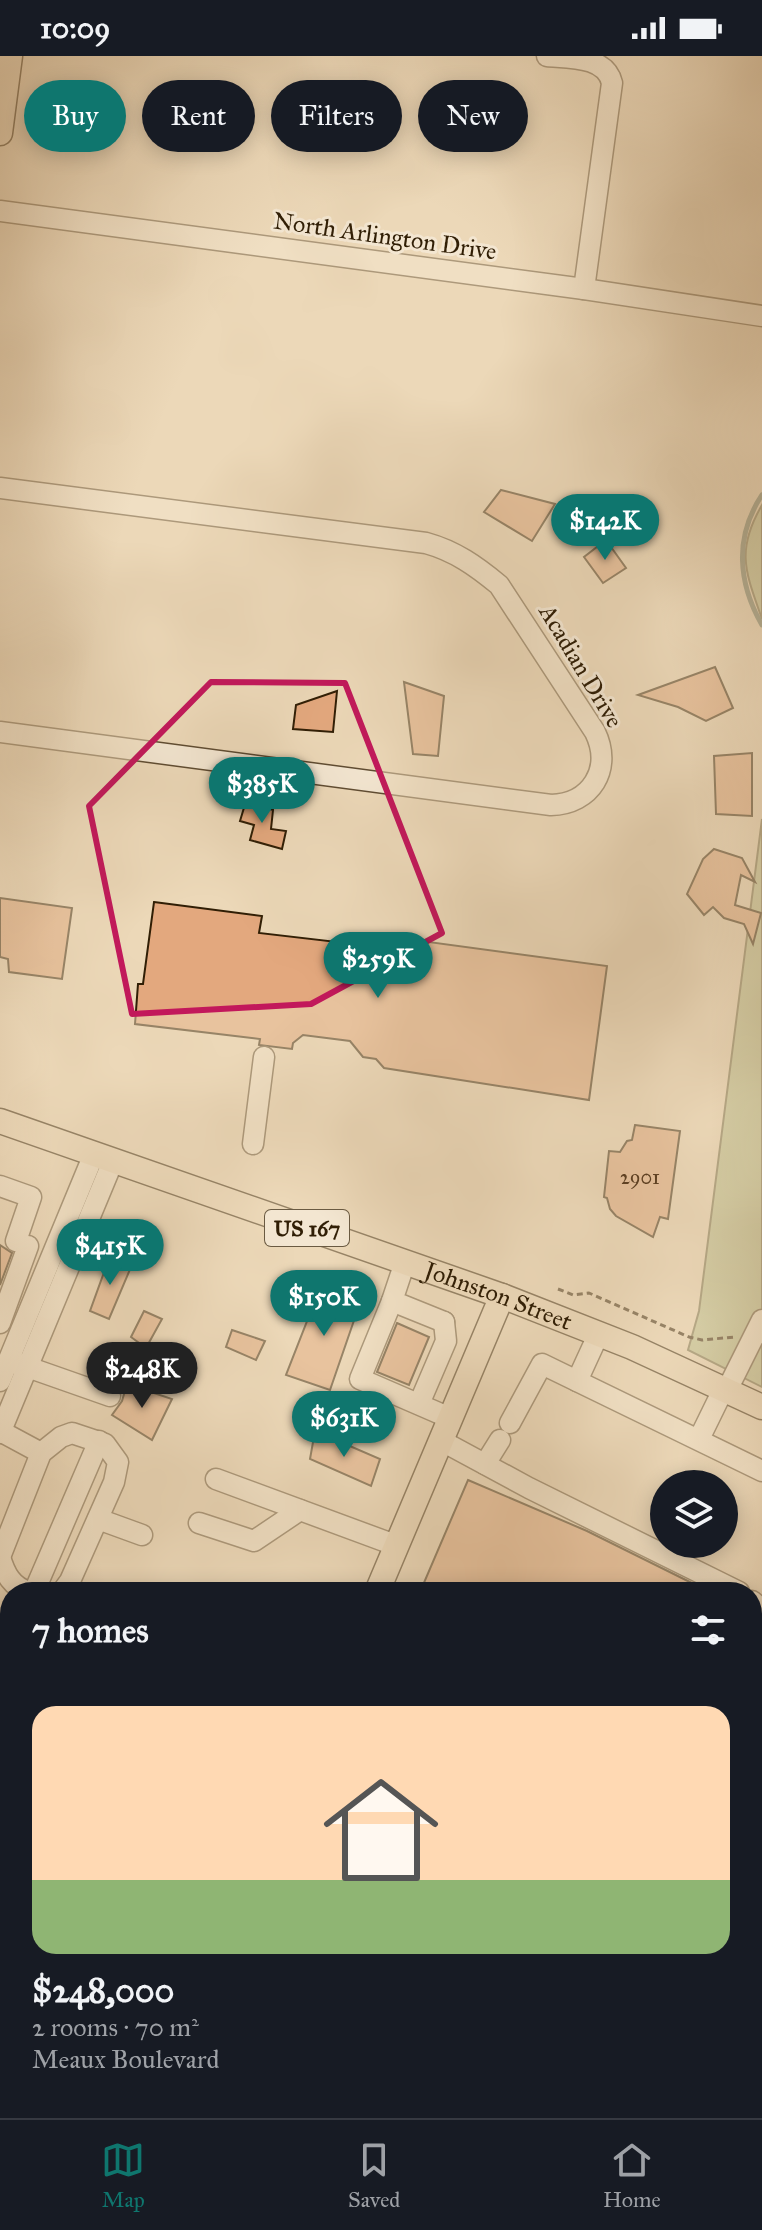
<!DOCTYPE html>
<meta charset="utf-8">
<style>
:root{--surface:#171b24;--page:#20242c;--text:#f1f3f6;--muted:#9ea1a6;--line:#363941;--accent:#0f766e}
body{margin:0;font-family:"IM FELL Great Primer",serif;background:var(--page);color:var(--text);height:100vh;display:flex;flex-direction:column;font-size:30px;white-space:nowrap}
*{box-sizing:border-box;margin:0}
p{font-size:26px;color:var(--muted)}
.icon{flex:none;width:44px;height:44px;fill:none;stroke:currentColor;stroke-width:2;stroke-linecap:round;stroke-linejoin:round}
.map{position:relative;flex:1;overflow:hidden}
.details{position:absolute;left:0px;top:1526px;width:762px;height:536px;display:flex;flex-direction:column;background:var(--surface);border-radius:32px 32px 0 0;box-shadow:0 4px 20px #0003}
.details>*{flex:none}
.hud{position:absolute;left:24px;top:24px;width:714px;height:72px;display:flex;gap:16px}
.controls{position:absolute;left:650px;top:1414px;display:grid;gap:16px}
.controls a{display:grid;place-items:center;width:88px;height:88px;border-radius:50%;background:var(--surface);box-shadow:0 4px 20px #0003;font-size:40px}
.price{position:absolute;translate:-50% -68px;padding:0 18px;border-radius:28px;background:var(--accent);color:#fff;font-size:26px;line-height:52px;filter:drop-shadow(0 2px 4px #0008)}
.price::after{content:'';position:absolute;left:50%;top:48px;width:24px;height:18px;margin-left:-12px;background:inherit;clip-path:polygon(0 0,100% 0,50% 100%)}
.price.active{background:#222;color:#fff}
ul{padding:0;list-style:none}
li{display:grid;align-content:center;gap:16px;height:424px;padding:0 32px}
li span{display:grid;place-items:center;height:248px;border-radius:24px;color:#555}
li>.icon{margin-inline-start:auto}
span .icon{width:144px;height:144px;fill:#fffc;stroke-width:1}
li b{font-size:34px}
h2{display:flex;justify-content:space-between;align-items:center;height:96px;padding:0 32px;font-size:34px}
.tag{padding:0 28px;border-radius:36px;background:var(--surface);box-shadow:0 4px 20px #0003;font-size:28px;line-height:72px}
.tag.active{background:var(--accent);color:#fff}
.status{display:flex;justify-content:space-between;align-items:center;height:56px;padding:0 40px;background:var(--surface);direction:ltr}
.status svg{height:22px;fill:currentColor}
.menu{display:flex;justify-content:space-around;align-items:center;height:112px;border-top:2px solid var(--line);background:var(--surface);font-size:22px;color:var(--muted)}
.menu a{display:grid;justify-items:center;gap:4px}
.menu .active{color:var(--accent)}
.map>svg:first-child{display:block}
</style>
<div class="status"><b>10:09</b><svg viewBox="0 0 49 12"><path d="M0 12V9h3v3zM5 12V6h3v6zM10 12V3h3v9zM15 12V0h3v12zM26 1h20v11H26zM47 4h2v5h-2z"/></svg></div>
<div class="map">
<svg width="762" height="2062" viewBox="0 0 762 2062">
<rect width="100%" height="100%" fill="#ecd8b8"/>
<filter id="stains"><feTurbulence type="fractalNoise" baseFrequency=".0025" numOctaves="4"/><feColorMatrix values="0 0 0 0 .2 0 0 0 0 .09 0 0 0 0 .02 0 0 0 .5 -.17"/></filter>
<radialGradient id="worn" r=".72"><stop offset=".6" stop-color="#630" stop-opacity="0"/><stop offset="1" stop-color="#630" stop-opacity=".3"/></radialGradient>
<!-- green -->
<g fill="#b8be8e" stroke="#746e4a" stroke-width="2">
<path d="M762 449V563C746 517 735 495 762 449Z"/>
<polygon points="762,763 762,1331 688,1294 699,1255"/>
</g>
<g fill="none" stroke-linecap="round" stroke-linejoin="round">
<!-- stream -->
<path stroke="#6f7c69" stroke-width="5" d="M762 439C734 481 738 527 762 569"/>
</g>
<!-- building -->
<g fill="#e3a87e" stroke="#301e05" stroke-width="2">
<polygon points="501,434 555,448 532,485 484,456"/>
<polygon points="606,484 626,512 603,527 584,501"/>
<polygon points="715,611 733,652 706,665 678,651 638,639"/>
<polygon points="404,626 444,640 438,700 413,698"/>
<polygon points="337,635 333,676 293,673 296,649"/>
<polygon points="752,697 752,760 716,758 714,700"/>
<polygon points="246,745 273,754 271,773 286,775 282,793 250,784 254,769 240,765"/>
<polygon points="714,793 742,802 755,826 741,819 735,849 761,857 753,888 744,868 724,862 713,851 704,859 687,838 703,803"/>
<polygon points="0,842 72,852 62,923 9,916 8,903 0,901"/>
<polygon points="154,846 262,860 259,877 405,894 407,883 607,910 589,1044 384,1012 376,1003 363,1001 350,985 303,979 293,987 292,993 259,989 260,983 135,968 138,928 143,928"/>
<polygon points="635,1069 680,1075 668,1163 660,1161 653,1181 616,1160 610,1153 607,1142 604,1141 609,1095 620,1096 627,1085 632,1084"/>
<polygon points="0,1189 12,1197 0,1229"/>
<polygon points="111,1197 131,1211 109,1263 90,1255"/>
<polygon points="322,1227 360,1247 330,1334 286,1319"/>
<polygon points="144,1255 162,1263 146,1292 131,1281"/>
<polygon points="397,1267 429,1281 409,1329 377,1316"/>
<polygon points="232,1274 265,1285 256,1304 226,1291"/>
<polygon points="127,1328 172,1343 152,1384 112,1359 122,1345"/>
<polygon points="315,1375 380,1403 371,1430 310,1403"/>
<polygon points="468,1424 587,1475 710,1536 438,1536 423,1529"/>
</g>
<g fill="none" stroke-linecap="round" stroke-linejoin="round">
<defs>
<g id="minor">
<path d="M547 0C569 2 606 0 612 27L584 233"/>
<polyline points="0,155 584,233 762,260"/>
<path d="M0 432 426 487C455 495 476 510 499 529L595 676C613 713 591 748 551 749L0 676"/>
<polyline points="253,1088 264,1001"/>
<polyline points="0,1130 31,1141 16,1185"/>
<polyline points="405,1206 392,1245 444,1266"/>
<polyline points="392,1245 360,1323 450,1362"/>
<polyline points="0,1267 28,1190"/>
<polyline points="16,1307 110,1340"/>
<polyline points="0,1325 94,1098"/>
<polyline points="577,1325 599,1277"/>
<polyline points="727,1334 762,1264"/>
<polyline points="419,1348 446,1285 444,1266"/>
<polyline points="510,1367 542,1308 762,1415"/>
<polyline points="0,1375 41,1397"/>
<polyline points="0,1377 113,1105"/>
<polyline points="699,1383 724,1332"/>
<polyline points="440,1384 529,1432 739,1536"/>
<polyline points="485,1408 500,1384"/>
<polyline points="216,1423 395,1489"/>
<polyline points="98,1463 142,1479"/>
<polyline points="199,1467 254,1485 300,1454"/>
<polyline points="0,1501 41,1397 61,1381 72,1377 105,1388 118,1406 114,1426 70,1525 62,1536"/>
<path d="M0 1501C5 1518 12 1531 29 1536"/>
<polyline points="34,1536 99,1385"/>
<polyline points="752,1545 762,1554"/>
<polyline points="752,1635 762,1614"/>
<polyline points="752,1701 762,1705"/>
<polyline points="752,1776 762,1752"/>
<polyline points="0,1790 10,1765"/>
<polyline points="752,2041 762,2046"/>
<polyline points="408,2062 412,2052"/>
<polyline points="633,2062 637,2052"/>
</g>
<g id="major">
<polyline points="0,77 10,0"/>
<path id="s1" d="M0 1065 502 1240 632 1291 762 1351"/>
<polyline points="377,1536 502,1240"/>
<polyline points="148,2062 152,2052"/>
</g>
</defs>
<!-- minor casing -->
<use href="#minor" stroke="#5f4c32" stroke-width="23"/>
<!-- major casing -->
<use href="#major" stroke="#301e05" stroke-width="27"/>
<!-- path -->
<polyline stroke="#301e05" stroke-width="3" stroke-dasharray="6 4" stroke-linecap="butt" points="558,1233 573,1239 589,1237 689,1281 702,1284 735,1281"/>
<!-- minor -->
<use href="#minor" stroke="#f3e6d1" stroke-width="20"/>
<!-- major -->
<use href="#major" stroke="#ecd8b8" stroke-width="24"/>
</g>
<!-- marked area -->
<path d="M0 0H762V2062H0ZM211 626 345 627 442 877 311 948 132 958 89 750Z" fill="#ecd8b8" fill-opacity=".55" fill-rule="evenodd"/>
<path fill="none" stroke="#c2185b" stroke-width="6" stroke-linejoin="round" d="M211 626 345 627 442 877 311 948 132 958 89 750Z"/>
<g text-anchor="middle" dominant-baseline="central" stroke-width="6" stroke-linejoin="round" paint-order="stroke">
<!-- number labels -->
<g font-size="20" fill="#5d4023">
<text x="640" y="1121">2901</text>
</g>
<!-- shield labels -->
<rect fill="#f3e6d1" stroke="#6a5a42" stroke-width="2" x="265" y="1154" width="84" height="36" rx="6"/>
<g font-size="22" font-weight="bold" fill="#301e05">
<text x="307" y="1172">US 167</text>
</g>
<!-- street labels -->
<g font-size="24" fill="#301e05" stroke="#f3e6d1">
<text transform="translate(385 180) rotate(8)">North Arlington Drive</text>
<text transform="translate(581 610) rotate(59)">Acadian Drive</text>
<text stroke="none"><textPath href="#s1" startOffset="528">Johnston Street</textPath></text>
</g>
</g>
<rect width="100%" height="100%" filter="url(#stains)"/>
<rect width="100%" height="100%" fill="url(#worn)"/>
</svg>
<div class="controls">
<a><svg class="icon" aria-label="layers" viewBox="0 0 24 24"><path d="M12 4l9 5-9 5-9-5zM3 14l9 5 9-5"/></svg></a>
</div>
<b class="price" style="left:605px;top:506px">$142K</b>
<b class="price" style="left:262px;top:769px">$385K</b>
<b class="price" style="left:378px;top:944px">$259K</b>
<b class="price" style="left:110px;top:1231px">$415K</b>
<b class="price" style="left:324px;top:1282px">$150K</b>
<b class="price active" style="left:142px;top:1354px">$248K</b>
<b class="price" style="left:344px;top:1403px">$631K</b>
<div class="hud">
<a class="tag active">Buy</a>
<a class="tag">Rent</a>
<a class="tag">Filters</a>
<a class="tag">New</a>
</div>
<section class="details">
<h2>7 homes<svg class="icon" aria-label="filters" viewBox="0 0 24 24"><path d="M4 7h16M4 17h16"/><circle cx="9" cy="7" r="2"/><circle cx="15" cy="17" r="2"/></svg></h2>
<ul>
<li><span style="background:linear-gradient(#ffd9b3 70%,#8fb573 0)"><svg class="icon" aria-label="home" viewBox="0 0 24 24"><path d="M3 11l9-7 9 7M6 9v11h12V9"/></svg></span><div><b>$248,000</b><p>2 rooms · 70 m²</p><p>Meaux Boulevard</p></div></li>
</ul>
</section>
</div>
<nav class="menu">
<a class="active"><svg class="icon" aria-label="map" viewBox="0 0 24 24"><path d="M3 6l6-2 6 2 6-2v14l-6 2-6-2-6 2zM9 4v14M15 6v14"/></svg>Map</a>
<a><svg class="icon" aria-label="saved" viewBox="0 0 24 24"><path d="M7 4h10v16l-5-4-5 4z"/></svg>Saved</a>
<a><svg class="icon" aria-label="home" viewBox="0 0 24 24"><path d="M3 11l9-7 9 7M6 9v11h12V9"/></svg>Home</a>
</nav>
